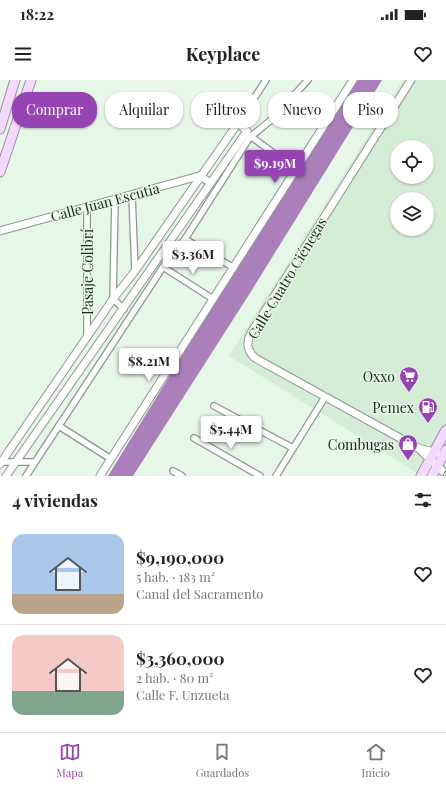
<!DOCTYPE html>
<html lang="es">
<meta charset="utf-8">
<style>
:root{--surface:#fff;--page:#f2f2f2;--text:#222;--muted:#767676;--line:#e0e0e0;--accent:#9644b3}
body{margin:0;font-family:"Playfair Display",serif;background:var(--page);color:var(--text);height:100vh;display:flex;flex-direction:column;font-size:15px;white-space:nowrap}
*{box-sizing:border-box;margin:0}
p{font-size:13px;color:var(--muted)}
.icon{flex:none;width:22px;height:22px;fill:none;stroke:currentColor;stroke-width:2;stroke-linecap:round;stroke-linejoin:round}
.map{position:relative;height:396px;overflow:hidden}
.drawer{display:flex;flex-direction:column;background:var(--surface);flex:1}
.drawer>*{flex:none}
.guide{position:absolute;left:12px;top:12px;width:422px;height:36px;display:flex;gap:8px}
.fabs{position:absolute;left:390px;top:60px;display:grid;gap:8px}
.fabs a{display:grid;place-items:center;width:44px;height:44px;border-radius:50%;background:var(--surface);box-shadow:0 1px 3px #0004;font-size:20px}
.price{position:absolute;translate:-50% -34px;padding:0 9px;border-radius:4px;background:#fff;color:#222;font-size:13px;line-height:26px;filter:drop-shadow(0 1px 2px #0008)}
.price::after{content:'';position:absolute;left:50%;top:24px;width:12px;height:9px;margin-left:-6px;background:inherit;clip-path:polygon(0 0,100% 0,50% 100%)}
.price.active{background:var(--accent);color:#fff}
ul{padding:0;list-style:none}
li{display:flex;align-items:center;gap:12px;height:100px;padding:0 12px}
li+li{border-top:1px solid var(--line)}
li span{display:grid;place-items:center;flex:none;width:112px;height:80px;border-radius:12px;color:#555}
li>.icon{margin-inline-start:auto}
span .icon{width:48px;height:48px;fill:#fffc;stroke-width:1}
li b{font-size:17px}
h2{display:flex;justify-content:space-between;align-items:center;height:48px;padding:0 12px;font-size:17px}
.tag{padding:0 14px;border-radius:16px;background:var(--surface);box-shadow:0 1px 3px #0004;font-size:14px;line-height:36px}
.tag.active{background:var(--accent);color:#fff}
.status{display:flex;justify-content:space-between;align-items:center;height:28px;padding:0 20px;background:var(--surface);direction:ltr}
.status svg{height:11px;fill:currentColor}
header{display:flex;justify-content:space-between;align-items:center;height:52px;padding:0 12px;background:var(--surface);font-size:18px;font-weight:700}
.tabs{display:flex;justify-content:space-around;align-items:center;height:56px;border-top:1px solid var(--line);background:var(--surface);font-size:11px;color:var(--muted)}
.tabs a{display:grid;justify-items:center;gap:2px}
.tabs .active{color:var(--accent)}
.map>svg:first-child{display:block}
</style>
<div class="status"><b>18:22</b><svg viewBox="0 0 49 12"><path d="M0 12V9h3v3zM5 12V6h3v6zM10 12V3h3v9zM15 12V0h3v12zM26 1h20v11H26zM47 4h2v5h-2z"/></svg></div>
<header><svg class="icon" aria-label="menu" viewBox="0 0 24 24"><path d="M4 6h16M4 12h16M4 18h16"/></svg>Keyplace<svg class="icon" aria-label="heart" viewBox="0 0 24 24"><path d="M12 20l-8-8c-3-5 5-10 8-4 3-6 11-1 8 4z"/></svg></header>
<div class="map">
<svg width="446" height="396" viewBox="0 0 446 396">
<rect width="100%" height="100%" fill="#e6f6e7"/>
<!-- built -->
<path fill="#d5ecd7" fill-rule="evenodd" d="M403 0H446V396H422L229 276ZM397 67H427V97H397ZM397 119H427V149H397Z"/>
<!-- water -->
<polygon fill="#aa7fba" points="357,0 382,0 250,213 133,396 108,396 201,245"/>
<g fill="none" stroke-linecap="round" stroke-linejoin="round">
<defs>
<g id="minor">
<polyline points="238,43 266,0"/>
<polyline points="249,55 295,89"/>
<polyline points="132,115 135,191"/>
<polyline points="115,119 113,219 124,229"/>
<polyline points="87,127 87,257"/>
<polyline points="185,159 234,188"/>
<polyline points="163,187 213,219"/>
<polyline points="214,326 293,368"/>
<polyline points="59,346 111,379"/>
<polyline points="194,358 260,396"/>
<polyline points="0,382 34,382"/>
<polyline points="173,391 182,396"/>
<polyline points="26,396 163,187 185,159 250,57 270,41 308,0"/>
<polyline points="276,396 325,317"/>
</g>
<g id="tertiary">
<path d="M411 0 251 253C246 262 247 271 255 278L418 368 437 373"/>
<polyline points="0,151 199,96 210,102"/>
<polyline points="418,368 446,394"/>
<polyline points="0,384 113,219 135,191 238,43 247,51 6,396"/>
<polyline points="100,396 353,0"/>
</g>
<g id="primary">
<polyline points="0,49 15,0"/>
<polyline points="0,92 31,0"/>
<polyline points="421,396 446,350"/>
<polyline points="432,396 446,370"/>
</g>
</defs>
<!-- minor casing -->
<use href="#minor" stroke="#8b9a8d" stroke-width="8"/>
<!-- tertiary casing -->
<use href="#tertiary" stroke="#8b9a8d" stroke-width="9"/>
<!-- primary casing -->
<use href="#primary" stroke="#a48bb0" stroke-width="11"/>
<!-- minor -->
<use href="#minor" stroke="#fff" stroke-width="5.5"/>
<!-- tertiary -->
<use href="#tertiary" stroke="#fff" stroke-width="7"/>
<!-- primary -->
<use href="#primary" stroke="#f3dafd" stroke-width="9"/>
<defs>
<polyline id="rail" points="444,396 446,392"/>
</defs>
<!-- rail casing -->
<use href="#rail" stroke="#687269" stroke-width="3"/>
<!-- rail -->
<use href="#rail" stroke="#e6f6e7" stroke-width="1.5" stroke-dasharray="4.5" stroke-linecap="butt"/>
</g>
<!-- icons -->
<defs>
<symbol id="supermarket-pin" viewBox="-11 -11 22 30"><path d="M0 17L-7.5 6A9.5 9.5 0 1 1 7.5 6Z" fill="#9644b3" stroke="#e6f6e7"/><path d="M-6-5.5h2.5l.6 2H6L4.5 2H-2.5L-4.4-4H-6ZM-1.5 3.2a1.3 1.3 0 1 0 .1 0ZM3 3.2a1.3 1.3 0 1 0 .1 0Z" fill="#fff"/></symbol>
<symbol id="fuel-pin" viewBox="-11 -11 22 30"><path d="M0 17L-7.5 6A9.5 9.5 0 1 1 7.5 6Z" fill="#9644b3" stroke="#e6f6e7"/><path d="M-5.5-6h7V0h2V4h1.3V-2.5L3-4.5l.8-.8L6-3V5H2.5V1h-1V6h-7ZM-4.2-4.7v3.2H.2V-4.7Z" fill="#fff"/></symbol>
<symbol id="shop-pin" viewBox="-11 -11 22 30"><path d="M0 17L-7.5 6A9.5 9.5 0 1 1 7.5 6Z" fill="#9644b3" stroke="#e6f6e7"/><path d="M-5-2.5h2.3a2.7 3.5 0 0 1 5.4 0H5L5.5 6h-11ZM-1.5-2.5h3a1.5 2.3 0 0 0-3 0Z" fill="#fff"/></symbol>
</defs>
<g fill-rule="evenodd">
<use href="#supermarket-pin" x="398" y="285" width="22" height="30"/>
<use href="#fuel-pin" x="417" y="316" width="22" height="30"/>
<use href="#shop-pin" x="397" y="353" width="22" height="30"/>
</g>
<g text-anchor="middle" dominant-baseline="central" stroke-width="3" stroke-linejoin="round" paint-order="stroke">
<!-- street labels -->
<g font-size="14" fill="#212722" stroke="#e6f6e7">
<text transform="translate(105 122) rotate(-15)">Calle Juan Escutia</text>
<text transform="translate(87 192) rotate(-90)">Pasaje Colibrí</text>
<text transform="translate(287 198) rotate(-59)">Calle Cuatro Ciénegas</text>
</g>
<!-- poi labels -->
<g font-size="14" fill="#212722" stroke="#e6f6e7" text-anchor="end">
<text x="395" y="296">Oxxo</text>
<text x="414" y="327">Pemex</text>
<text x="394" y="364">Combugas</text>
</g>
</g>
</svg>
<div class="fabs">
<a><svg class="icon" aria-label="locate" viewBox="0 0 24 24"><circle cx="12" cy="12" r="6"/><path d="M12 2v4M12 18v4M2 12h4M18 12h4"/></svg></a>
<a><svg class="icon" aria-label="layers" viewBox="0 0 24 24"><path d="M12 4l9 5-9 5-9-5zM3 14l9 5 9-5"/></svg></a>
</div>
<b class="price active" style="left:275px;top:104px">$9.19M</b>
<b class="price" style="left:193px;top:195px">$3.36M</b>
<b class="price" style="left:149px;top:302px">$8.21M</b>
<b class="price" style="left:231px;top:370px">$5.44M</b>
<div class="guide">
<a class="tag active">Comprar</a>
<a class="tag">Alquilar</a>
<a class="tag">Filtros</a>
<a class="tag">Nuevo</a>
<a class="tag">Piso</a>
</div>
</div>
<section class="drawer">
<h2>4 viviendas<svg class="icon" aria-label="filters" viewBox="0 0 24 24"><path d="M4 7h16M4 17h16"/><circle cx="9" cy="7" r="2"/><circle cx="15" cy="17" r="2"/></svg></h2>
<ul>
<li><span style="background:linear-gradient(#a9c7e8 75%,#b9a48a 0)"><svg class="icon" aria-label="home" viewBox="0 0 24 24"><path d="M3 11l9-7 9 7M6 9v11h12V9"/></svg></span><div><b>$9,190,000</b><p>5 hab. · 183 m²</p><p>Canal del Sacramento</p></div><svg class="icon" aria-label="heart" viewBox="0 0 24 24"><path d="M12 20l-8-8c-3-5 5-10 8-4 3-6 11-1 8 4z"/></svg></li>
<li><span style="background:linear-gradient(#f6c9c9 70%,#7fa58c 0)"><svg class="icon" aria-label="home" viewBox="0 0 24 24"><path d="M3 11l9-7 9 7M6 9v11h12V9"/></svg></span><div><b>$3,360,000</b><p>2 hab. · 80 m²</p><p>Calle F. Unzueta</p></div><svg class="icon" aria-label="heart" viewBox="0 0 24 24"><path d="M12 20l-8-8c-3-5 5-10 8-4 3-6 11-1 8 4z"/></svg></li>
</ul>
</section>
<nav class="tabs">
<a class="active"><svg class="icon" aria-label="map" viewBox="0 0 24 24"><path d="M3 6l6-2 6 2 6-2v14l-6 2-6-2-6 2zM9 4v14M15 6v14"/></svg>Mapa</a>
<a><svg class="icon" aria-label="saved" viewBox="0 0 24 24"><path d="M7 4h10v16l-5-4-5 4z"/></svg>Guardados</a>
<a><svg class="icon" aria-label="home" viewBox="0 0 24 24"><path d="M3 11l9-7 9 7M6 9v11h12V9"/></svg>Inicio</a>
</nav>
